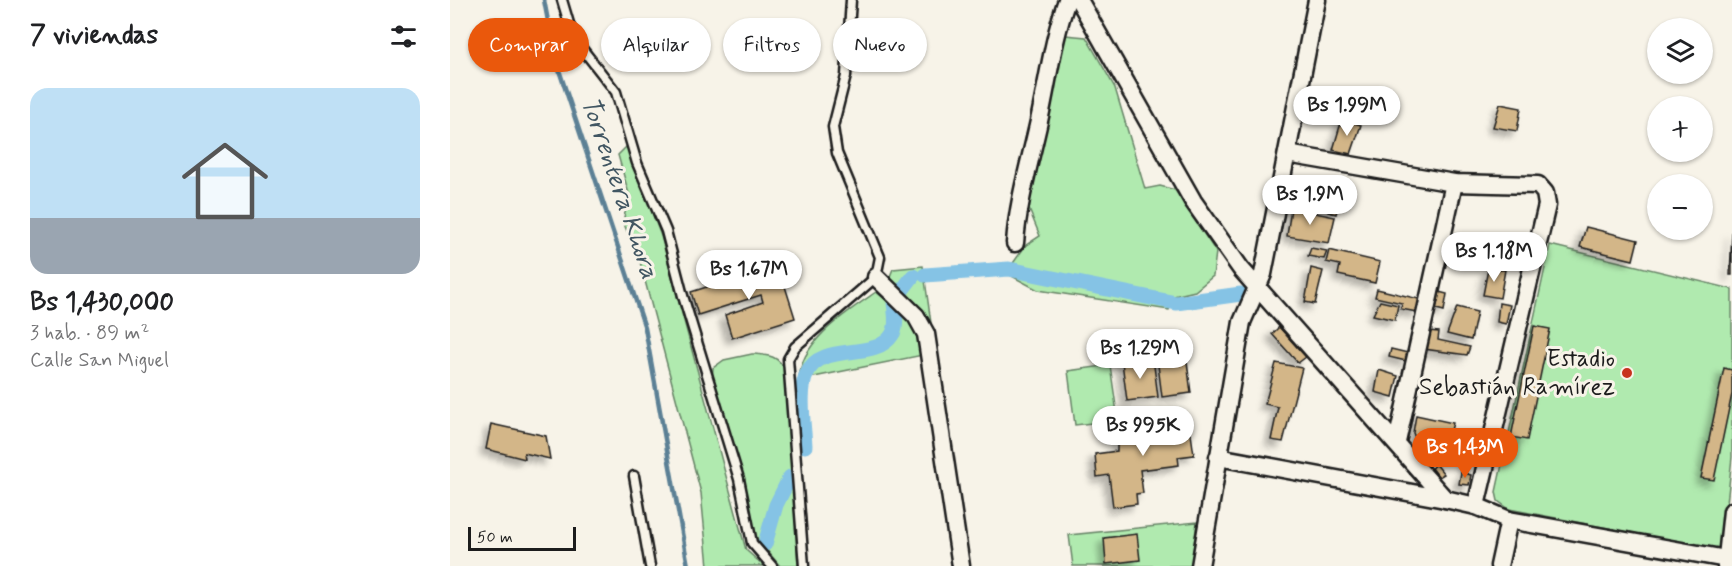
<!DOCTYPE html>
<html lang="es">
<meta charset="utf-8">
<style>
:root{--surface:#fff;--page:#f2f2f2;--text:#202124;--muted:#757577;--line:#e0e0e0;--accent:#ea580c}
body{margin:0;font-family:Mynerve,sans-serif;background:var(--page);color:var(--text);height:100vh;display:flex;flex-direction:column;font-size:22px;white-space:nowrap}
*{box-sizing:border-box;margin:0}
p{font-size:20px;color:var(--muted)}
.icon{flex:none;width:33px;height:33px;fill:none;stroke:currentColor;stroke-width:2;stroke-linecap:round;stroke-linejoin:round}
.map{position:relative;flex:1;overflow:hidden}
.panel{display:flex;flex-direction:column;background:var(--surface);width:450px}
.panel>*{flex:none}
.guide{position:absolute;left:18px;top:18px;width:570px;height:54px;display:flex;gap:12px}
.fabs{position:absolute;left:1197px;top:18px;display:grid;gap:12px}
.fabs a{display:grid;place-items:center;width:66px;height:66px;border-radius:50%;background:var(--surface);box-shadow:0 2px 4px #0004;font-size:30px}
.scale{position:absolute;left:18px;bottom:15px;width:108px;box-sizing:border-box;padding-left:6px;border:3px solid #1c1c1c;border-top:0;font-size:16px;line-height:21px;white-space:nowrap;color:#1c1c1c;-webkit-text-stroke:4px #f7f3e8;paint-order:stroke}
.price{position:absolute;translate:-50% -51px;padding:0 14px;border-radius:21px;background:#fff;color:#222;font-size:20px;line-height:39px;filter:drop-shadow(0 2px 3px #0008)}
.price::after{content:'';position:absolute;left:50%;top:36px;width:18px;height:14px;margin-left:-9px;background:inherit;clip-path:polygon(0 0,100% 0,50% 100%)}
.price.on{background:var(--accent);color:#fff}
ul{padding:0;list-style:none}
li{display:grid;align-content:center;gap:12px;height:318px;padding:0 30px}
li+li{border-top:2px solid var(--line)}
li span{display:grid;place-items:center;height:186px;border-radius:18px;color:#555}
li>.icon{margin-inline-start:auto}
span .icon{width:108px;height:108px;fill:#fffc;stroke-width:1}
li b{font-size:26px}
h2{display:flex;justify-content:space-between;align-items:center;height:72px;padding:0 30px;font-size:26px}
.chip{padding:0 21px;border-radius:27px;background:var(--surface);box-shadow:0 2px 4px #0004;font-size:21px;line-height:54px}
.chip.on{background:var(--accent);color:#fff}
main{display:flex;flex:1;min-height:0}
.map>svg:first-child{display:block}
</style>
<main>
<section class="panel">
<h2>7 viviendas<svg class="icon" aria-label="filters" viewBox="0 0 24 24"><path d="M4 7h16M4 17h16"/><circle cx="9" cy="7" r="2"/><circle cx="15" cy="17" r="2"/></svg></h2>
<ul>
<li><span style="background:linear-gradient(#bfe0f5 70%,#9aa5b1 0)"><svg class="icon" aria-label="home" viewBox="0 0 24 24"><path d="M3 11l9-7 9 7M6 9v11h12V9"/></svg></span><div><b>Bs 1,430,000</b><p>3 hab. · 89 m²</p><p>Calle San Miguel</p></div></li>
</ul>
</section>
<div class="map">
<svg width="1282" height="566" viewBox="0 0 1282 566">
<defs>
<filter id="shadow"><feDropShadow dx="-5.5" dy="5.5" stdDeviation="3" flood-color="#0004"/></filter>
</defs>
<rect width="100%" height="100%" fill="#f7f3e8"/>
<filter id="ink" filterUnits="userSpaceOnUse"><feTurbulence type="fractalNoise" baseFrequency=".0167" numOctaves="2"/><feDisplacementMap in="SourceGraphic" scale="12" xChannelSelector="R" yChannelSelector="G"/><feConvolveMatrix kernelMatrix="1 2 1 2 8 2 1 2 1" color-interpolation-filters="sRGB"/></filter>
<g filter="url(#ink)">
<!-- green -->
<g fill="#b0eaaf" stroke="#668366" stroke-width="1.5">
<polygon points="615,35 636,37 665,88 695,189 710,186 725,190 766,252 763,276 745,291 724,296 719,310 588,290 556,273 576,245 590,236 576,202"/>
<polygon points="177,146 211,236 296,550 314,566 258,566 251,493 189,258 173,222 179,194 168,155"/>
<polygon points="1100,245 1282,289 1282,457 1272,550 1059,509 1048,501 1046,492"/>
<polygon points="473,266 481,323 464,301 438,281 443,269"/>
<path d="M426 292C453 313 467 320 473 355L349 380C350 341 397 312 426 292Z"/>
<path d="M302 354C318 355 329 355 336 372L348 566H330L305 536 262 382 263 368 274 360Z"/>
<polygon points="660,365 668,420 625,425 618,371"/>
<polygon points="747,522 741,566 623,566 619,535"/>
</g>
<g fill="none" stroke-linecap="round" stroke-linejoin="round">
<!-- stream -->
<polyline stroke="#5b8095" stroke-width="4.5" points="94,0 105,58 195,328 238,566"/>
<!-- canal -->
<g stroke="#85c3e5" stroke-width="15">
<polyline points="475,275 559,269 726,303 791,294"/>
<polyline points="450,293 463,276"/>
<path d="M355 446C354 426 348 390 357 373 371 341 425 362 442 335 448 327 445 313 444 303"/>
<polyline points="315,544 326,505 340,477"/>
</g>
</g>
<!-- building -->
<g fill="#d3b688" stroke="#1c1c1c" stroke-width="1.5" filter="url(#shadow)">
<polygon points="1050,104 1071,108 1067,131 1043,127"/>
<polygon points="892,119 911,125 901,154 883,150"/>
<polygon points="862,182 883,187 878,205 875,204 874,210 845,207 851,185 861,187"/>
<polygon points="882,195 890,199 886,214 878,212"/>
<polygon points="841,208 885,217 879,243 837,236"/>
<polygon points="1136,227 1188,240 1183,260 1130,247"/>
<polygon points="1282,232 1282,275 1280,275"/>
<polygon points="861,248 877,251 874,259 858,256"/>
<polygon points="879,250 930,262 925,283 888,275 890,265 876,262"/>
<polygon points="328,264 345,318 282,338 275,315 313,302 311,295 248,315 241,292"/>
<polygon points="861,268 873,271 865,304 855,302"/>
<polygon points="1038,269 1055,270 1050,298 1033,295"/>
<polygon points="927,289 969,299 967,312 951,309 952,303 925,297"/>
<polygon points="989,292 997,294 994,311 986,309"/>
<polygon points="930,301 948,305 945,320 923,315"/>
<polygon points="1049,303 1060,305 1056,324 1047,322"/>
<polygon points="1007,307 1027,312 1021,340 997,334"/>
<polygon points="1084,326 1100,329 1077,440 1061,437"/>
<polygon points="829,327 856,357 848,363 822,334"/>
<polygon points="978,331 989,332 988,340 1020,347 1017,355 974,349"/>
<polygon points="941,349 958,353 956,361 939,357"/>
<polygon points="736,354 741,393 712,397 707,357"/>
<polygon points="703,358 708,397 677,401 672,362"/>
<polygon points="826,363 852,368 833,442 821,440 828,407 815,404"/>
<polygon points="1274,368 1282,370 1282,394 1264,480 1251,478"/>
<polygon points="929,370 948,376 943,397 925,392"/>
<polygon points="726,410 729,436 741,434 744,455 728,457 729,465 690,470 693,493 686,494 687,504 663,507 659,475 647,477 645,454 667,451 667,443 699,439 696,414"/>
<polygon points="966,415 1003,423 995,451 968,444 963,433"/>
<polygon points="41,424 96,436 100,459 74,453 75,459 36,449"/>
<polygon points="986,464 994,474 989,477 982,468"/>
<polygon points="1011,472 1021,475 1019,485 1009,484"/>
<polygon points="687,534 690,560 656,564 654,538"/>
</g>
<g fill="none" stroke-linecap="round" stroke-linejoin="round">
<defs>
<g id="lane">
<polyline points="112,0 123,37 166,92 187,163 216,231 233,296 289,479 302,543 322,566"/>
<polyline points="184,476 200,566"/>
<polyline points="354,566 338,359 345,347 426,277 430,257 387,153 383,127 396,76 401,0"/>
</g>
<g id="street">
<polyline points="629,0 743,201 791,269 995,499"/>
<polyline points="837,154 1004,183 1088,185 1095,193 1097,205 1026,506"/>
<path d="M565 243C568 201 580 162 589 121 598 80 603 39 617 0"/>
<polyline points="426,277 466,316 476,334 511,566"/>
<polyline points="947,442 1004,183"/>
<polyline points="768,457 995,499 1026,506 1059,520 1282,560"/>
<polyline points="750,566 792,322 813,274 867,0"/>
<polyline points="1049,566 1059,520"/>
<polyline points="1276,566 1282,511"/>
</g>
</defs>
<!-- lane casing -->
<use href="#lane" stroke="#1c1c1c" stroke-width="13"/>
<!-- street casing -->
<use href="#street" stroke="#1c1c1c" stroke-width="21"/>
<!-- lane -->
<use href="#lane" stroke="#f7f3e8" stroke-width="8"/>
<!-- street -->
<use href="#street" stroke="#f7f3e8" stroke-width="16"/>
</g>
</g>
<!-- markers -->
<circle fill="#c8321e" stroke="#f7f3e8" stroke-width="2" cx="1177" cy="373" r="6"/>
<g text-anchor="middle" dominant-baseline="central" stroke-width="6" stroke-linejoin="round" paint-order="stroke">
<!-- poi labels -->
<g font-size="24" fill="#1c1c1c" stroke="#f7f3e8" text-anchor="end">
<text x="1165" y="359">Estadio<tspan x="1165" dy="28">Sebastián Ramírez</tspan></text>
</g>
<!-- water labels -->
<g font-size="26" font-style="italic" fill="#415662" stroke="#f7f3e8">
<text transform="translate(169 188) rotate(71)">Torrentera Khora</text>
</g>
</g>
</svg>
<div class="fabs">
<a><svg class="icon" aria-label="layers" viewBox="0 0 24 24"><path d="M12 4l9 5-9 5-9-5zM3 14l9 5 9-5"/></svg></a>
<a>+</a>
<a>−</a>
</div>
<div class="scale">50 m</div>
<b class="price" style="left:897px;top:137px">Bs 1.99M</b>
<b class="price" style="left:860px;top:226px">Bs 1.9M</b>
<b class="price" style="left:1044px;top:283px">Bs 1.18M</b>
<b class="price" style="left:299px;top:301px">Bs 1.67M</b>
<b class="price" style="left:690px;top:380px">Bs 1.29M</b>
<b class="price" style="left:693px;top:457px">Bs 995K</b>
<b class="price on" style="left:1015px;top:479px">Bs 1.43M</b>
<div class="guide">
<a class="chip on">Comprar</a>
<a class="chip">Alquilar</a>
<a class="chip">Filtros</a>
<a class="chip">Nuevo</a>
</div>
</div>
</main>
